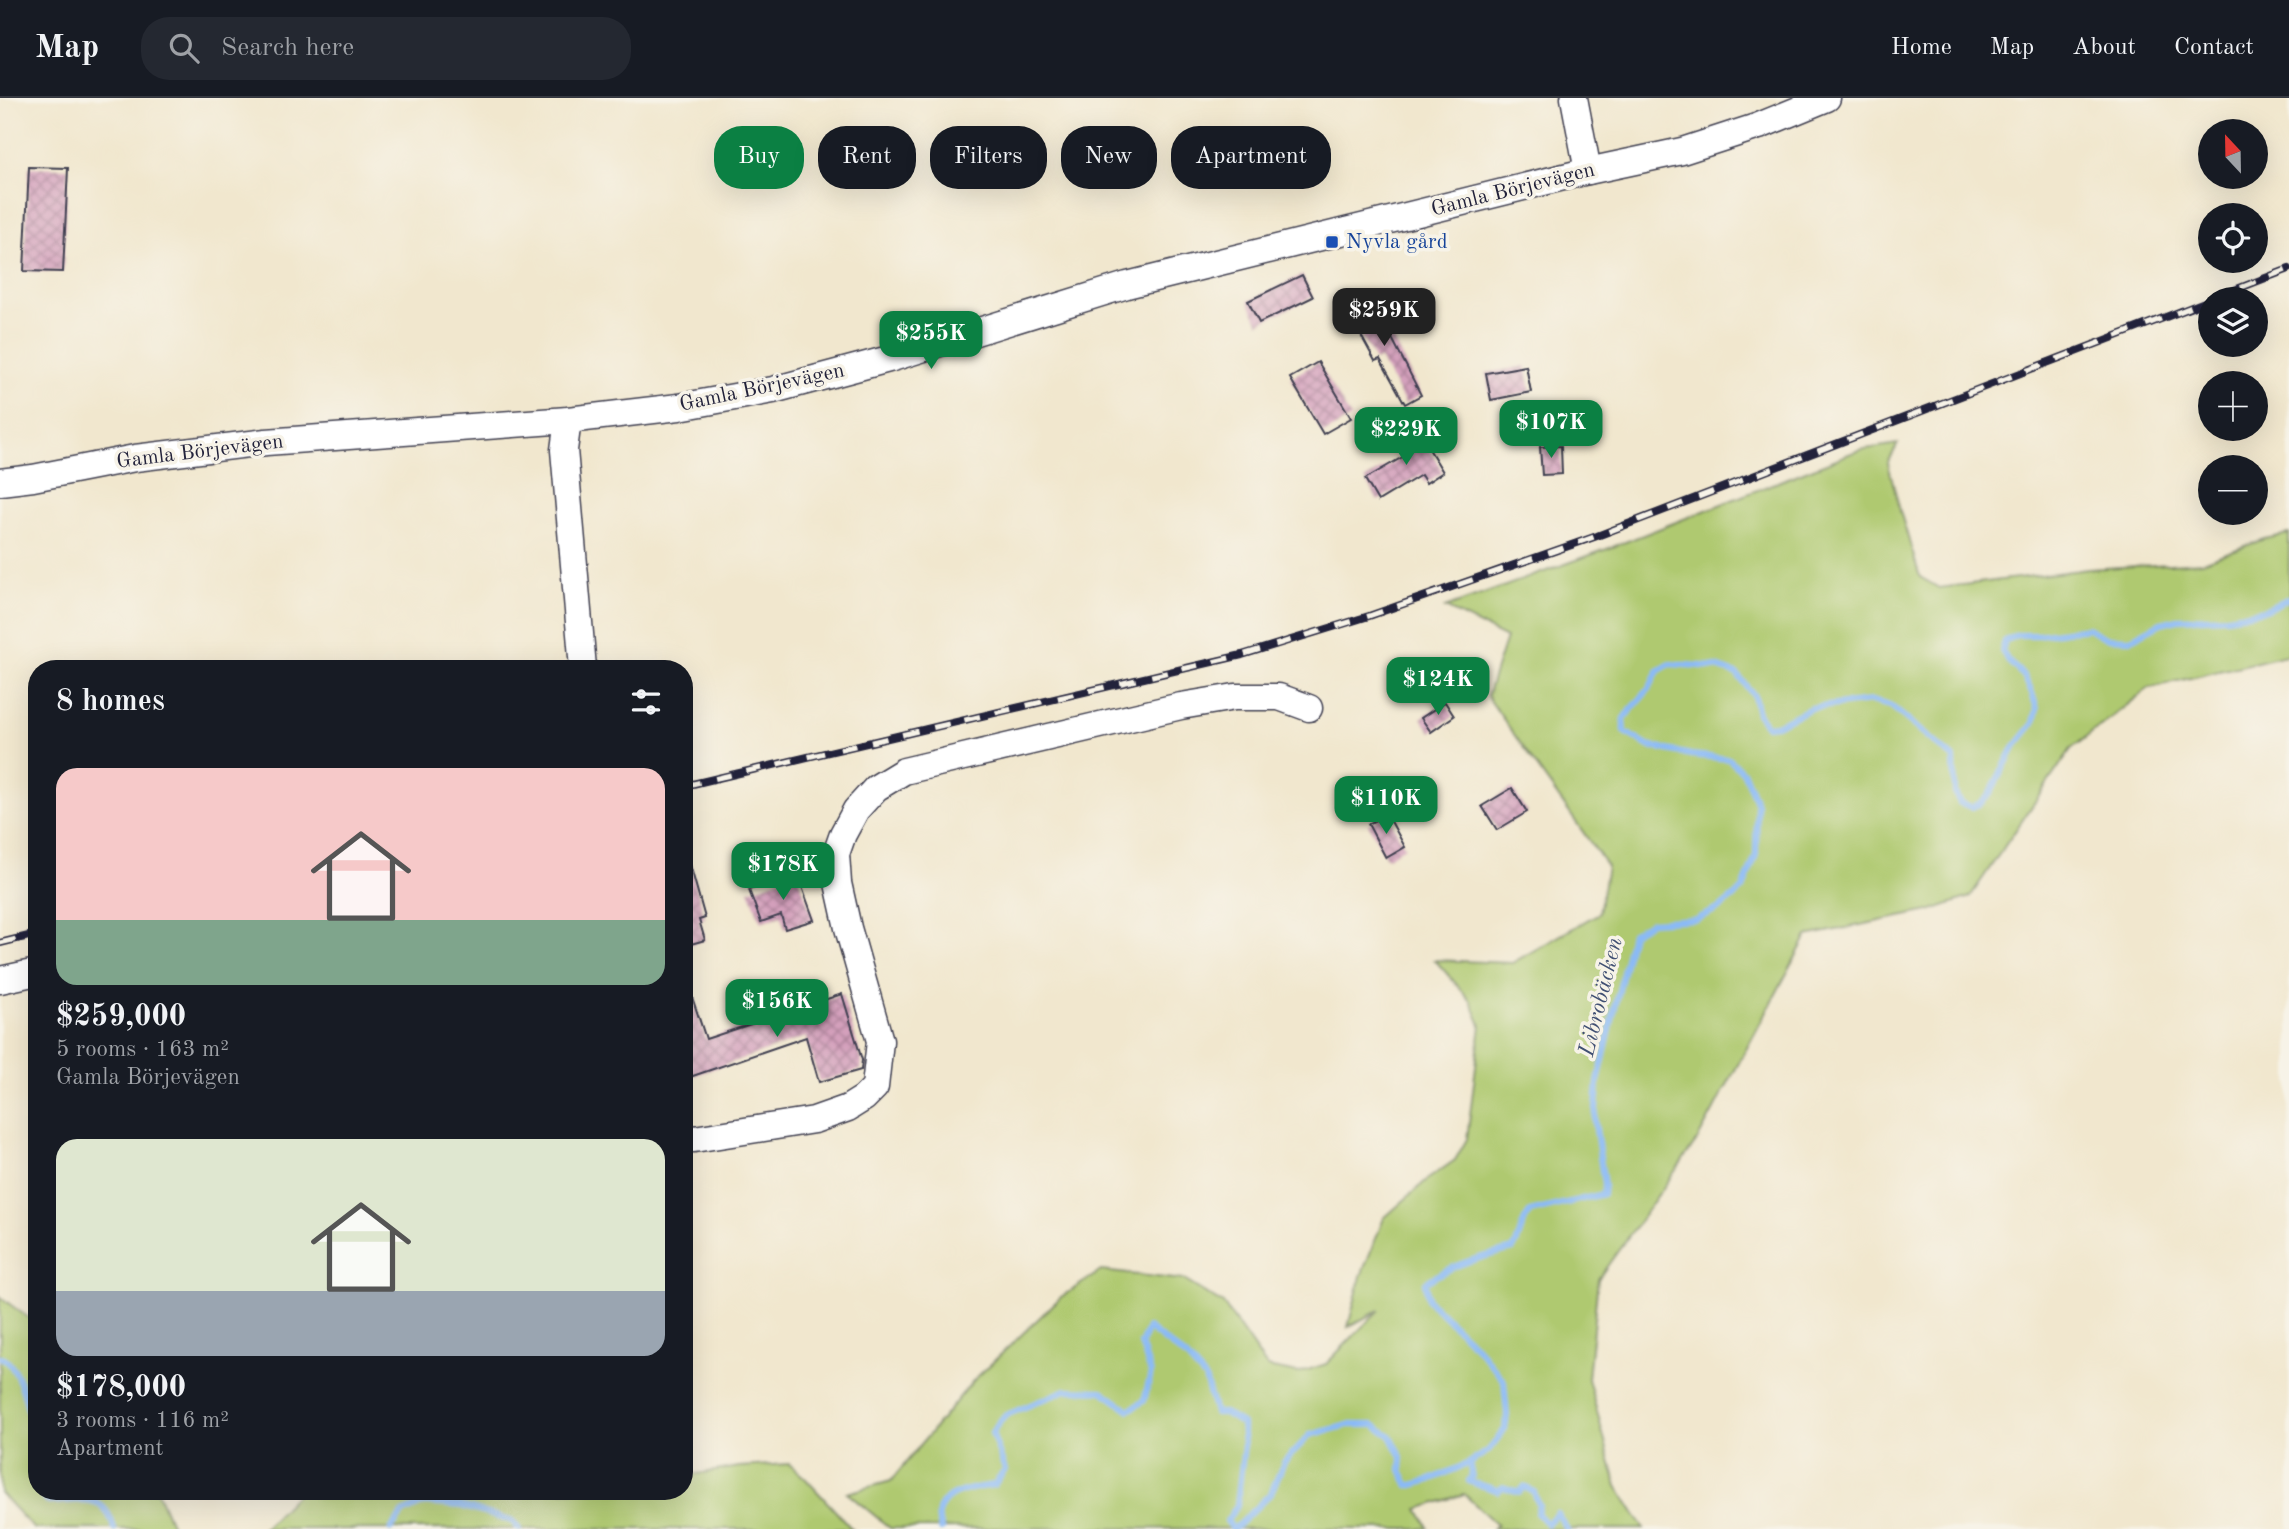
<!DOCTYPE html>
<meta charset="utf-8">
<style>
:root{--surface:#171b24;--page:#242831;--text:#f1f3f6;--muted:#9ea1a6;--line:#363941;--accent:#0b8043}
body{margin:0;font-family:"Old Standard TT",serif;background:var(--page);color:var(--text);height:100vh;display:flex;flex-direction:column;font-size:26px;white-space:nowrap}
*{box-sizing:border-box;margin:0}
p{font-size:23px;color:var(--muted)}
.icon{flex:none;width:38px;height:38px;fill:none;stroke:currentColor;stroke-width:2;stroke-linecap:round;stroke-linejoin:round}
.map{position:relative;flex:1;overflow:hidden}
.drawer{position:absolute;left:28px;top:562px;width:665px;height:840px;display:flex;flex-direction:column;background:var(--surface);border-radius:28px;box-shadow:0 7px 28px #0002}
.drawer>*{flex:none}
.top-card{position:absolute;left:714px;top:28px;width:665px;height:63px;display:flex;gap:14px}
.needle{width:46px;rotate:338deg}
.buttons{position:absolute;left:2198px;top:21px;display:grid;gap:14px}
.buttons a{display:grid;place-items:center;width:70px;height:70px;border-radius:50%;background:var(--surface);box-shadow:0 7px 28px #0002;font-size:35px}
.price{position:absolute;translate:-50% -60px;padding:0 16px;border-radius:14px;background:var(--accent);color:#fff;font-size:23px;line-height:46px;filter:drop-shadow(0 2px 4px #0008)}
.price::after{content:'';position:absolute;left:50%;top:42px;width:21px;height:16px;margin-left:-10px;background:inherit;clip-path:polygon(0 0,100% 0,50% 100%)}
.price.on{background:#222;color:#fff}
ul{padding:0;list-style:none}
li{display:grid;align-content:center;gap:14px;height:371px;padding:0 28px}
li span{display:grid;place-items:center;height:217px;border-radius:21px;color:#555}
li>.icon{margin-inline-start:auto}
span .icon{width:126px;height:126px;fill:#fffc;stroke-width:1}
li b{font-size:30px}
h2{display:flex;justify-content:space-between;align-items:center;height:84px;padding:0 28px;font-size:30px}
.chip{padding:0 24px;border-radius:28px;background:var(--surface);box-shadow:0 7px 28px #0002;font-size:24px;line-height:63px}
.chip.on{background:var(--accent);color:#fff}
header{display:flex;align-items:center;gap:42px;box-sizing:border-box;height:98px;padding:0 35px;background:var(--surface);border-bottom:2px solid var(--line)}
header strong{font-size:33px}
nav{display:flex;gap:38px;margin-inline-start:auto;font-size:24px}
.search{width:490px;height:63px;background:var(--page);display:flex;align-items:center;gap:18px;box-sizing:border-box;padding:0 24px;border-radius:28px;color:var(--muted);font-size:26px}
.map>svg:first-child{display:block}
</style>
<header>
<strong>Map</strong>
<div class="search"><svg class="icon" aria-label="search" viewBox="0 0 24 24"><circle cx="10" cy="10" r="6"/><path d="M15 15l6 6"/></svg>Search here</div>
<nav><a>Home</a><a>Map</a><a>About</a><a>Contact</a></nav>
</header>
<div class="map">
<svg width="2289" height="1431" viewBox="0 0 2289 1431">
<defs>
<pattern id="building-cross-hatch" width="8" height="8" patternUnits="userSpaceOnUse" patternTransform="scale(1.75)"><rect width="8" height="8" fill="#d4a0bc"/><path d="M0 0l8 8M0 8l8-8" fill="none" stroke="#ac829a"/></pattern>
</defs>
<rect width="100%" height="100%" fill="#f7f3e8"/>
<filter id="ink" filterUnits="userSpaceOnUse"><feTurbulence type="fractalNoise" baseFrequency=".0143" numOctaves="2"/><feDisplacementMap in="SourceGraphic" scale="14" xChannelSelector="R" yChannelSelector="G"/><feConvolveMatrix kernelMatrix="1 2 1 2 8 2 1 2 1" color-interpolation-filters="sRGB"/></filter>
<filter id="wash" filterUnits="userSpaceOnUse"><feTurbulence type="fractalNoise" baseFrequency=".00686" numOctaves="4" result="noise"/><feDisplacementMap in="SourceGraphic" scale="28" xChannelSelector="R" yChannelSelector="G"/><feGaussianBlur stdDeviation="1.57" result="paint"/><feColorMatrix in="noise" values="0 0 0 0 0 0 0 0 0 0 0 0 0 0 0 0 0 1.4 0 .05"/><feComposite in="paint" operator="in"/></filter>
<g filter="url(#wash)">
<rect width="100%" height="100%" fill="#f1e7ce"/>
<!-- green -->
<g fill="#afc96f" stroke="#687655" stroke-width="2">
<polygon points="1898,346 1888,365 1900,413 1920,479 1939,490 2088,471 2202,464 2264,441 2289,436 2289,558 2286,557 2149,590 2071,651 1970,799 1929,813 1807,838 1698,1041 1598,1181 1588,1281 1617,1388 1644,1431 1493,1431 1497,1427 1464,1396 1418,1411 1428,1429 1420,1431 890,1430 847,1395 891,1383 972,1284 1061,1199 1101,1173 1184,1182 1223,1206 1267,1269 1298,1275 1326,1266 1379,1212 1348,1229 1361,1178 1384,1120 1428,1081 1455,1062 1467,1041 1481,927 1471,903 1435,862 1512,865 1599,815 1607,768 1487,598 1506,540 1445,510 1615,448 1859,352"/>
<polygon points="0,1199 37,1226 37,1393 157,1393 173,1431 34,1431 0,1395"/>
<polygon points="789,1366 805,1380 852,1431 263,1431 300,1393 684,1393 684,1378 739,1369"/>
</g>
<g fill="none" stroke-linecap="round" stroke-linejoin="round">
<!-- stream -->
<g stroke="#8abaf6" stroke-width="6">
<path d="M0 1259C22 1265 32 1330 37 1351"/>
<path d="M1469 1365 1472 1379 1469 1383C1479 1388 1488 1388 1498 1393L1503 1389 1519 1394 1524 1389 1534 1394 1539 1407 1537 1415 1547 1426 1557 1415 1567 1431"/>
<path d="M38 1393 48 1404C79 1404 105 1392 114 1431"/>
<polyline points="391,1431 403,1415 424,1405 461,1408 512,1423 519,1431"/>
<path d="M941 1431C928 1395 969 1391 994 1387L1005 1372 992 1335 1004 1318 1066 1292 1102 1293 1129 1312 1144 1303 1151 1275 1141 1246 1148 1230 1186 1259 1205 1280 1215 1315H1224L1242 1326 1244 1347 1237 1407 1227 1423 1233 1431"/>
<path d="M1234 1431 1271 1395 1284 1364 1310 1337 1348 1327H1374L1391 1338 1402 1359 1401 1372 1409 1388 1430 1382 1469 1365 1488 1353 1505 1331 1507 1317 1504 1283 1480 1253 1428 1202 1425 1185C1452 1166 1481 1159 1513 1151 1522 1138 1519 1128 1530 1114L1603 1096 1604 1087 1595 1024 1598 984 1632 835 1651 824 1696 821 1720 810 1743 791 1756 757 1757 706 1744 675 1729 661 1691 657 1648 648 1625 634 1624 620 1649 591 1658 573 1670 566 1716 569 1737 576 1754 598 1758 616 1767 628 1776 627 1811 610 1871 603 1891 608 1954 661 1955 695 1960 705 1972 709 1981 705 1989 697 2014 650 2034 625 2037 611 2032 595 2024 578 2008 563 2002 553 2005 543 2017 537H2037L2088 530 2106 540 2131 541 2161 525 2178 521 2227 519 2265 512 2289 500"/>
</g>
</g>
<g id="blocks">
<!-- building -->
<g fill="url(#building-cross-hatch)">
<polygon points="29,69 68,70 63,174 24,173"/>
<polygon points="1302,177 1313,199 1259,225 1248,203"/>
<polygon points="1371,199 1421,297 1405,306 1380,261 1375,263 1347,212"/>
<polygon points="1318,264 1351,320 1323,336 1290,280"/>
<polygon points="1526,268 1531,294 1491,302 1486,275"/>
<polygon points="1417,331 1443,374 1426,385 1421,377 1378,403 1365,381 1406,357 1397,343"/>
<polygon points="1561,348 1562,376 1542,377 1540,349"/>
<polygon points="1445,604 1454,618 1431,634 1421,620"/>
<polygon points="1512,690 1527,714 1497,732 1482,708"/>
<polygon points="1387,716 1405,749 1386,760 1368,726"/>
<polygon points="684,763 689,763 705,820 699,822 705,842 684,848"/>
<polygon points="797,775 814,822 785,831 781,817 761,824 749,792"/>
<polygon points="687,884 706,941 842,896 862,962 861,972 819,984 806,939 684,981 684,885"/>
</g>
</g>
</g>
<g filter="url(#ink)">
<use href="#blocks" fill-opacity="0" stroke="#414051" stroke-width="2"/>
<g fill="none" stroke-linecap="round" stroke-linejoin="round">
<defs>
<g id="minor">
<polyline points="1574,0 1588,73"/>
<polyline points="568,322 564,352 583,570"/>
<polyline points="0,384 33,380 135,360 266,344 568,322 679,309 773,292 889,261 1127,187 1588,73 1682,53 1759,28 1827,0"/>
<polyline points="0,882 37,874"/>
<polyline points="684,1038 694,1041 814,1022 848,1010 864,1000 875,989 880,943 848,830 838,785 836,756 843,736 856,712 876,690 904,673 1181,608 1235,599 1279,599 1309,610"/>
</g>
</defs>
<!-- minor casing -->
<use href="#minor" stroke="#414051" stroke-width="29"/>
<!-- minor -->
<use href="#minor" stroke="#fff" stroke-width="26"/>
<defs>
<g id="rail">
<polyline points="2211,201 2289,171"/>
<polyline points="684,688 1242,557 1369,518 1597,438 2210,202"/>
<polyline points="0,845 37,836"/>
</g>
</defs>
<!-- rail casing -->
<use href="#rail" stroke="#22223b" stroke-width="8"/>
<!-- rail -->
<use href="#rail" stroke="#f7f3e8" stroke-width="5" stroke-dasharray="16" stroke-linecap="butt"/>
</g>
</g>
<!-- markers -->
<rect fill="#1a4fb4" stroke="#f7f3e8" stroke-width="2.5" x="1325" y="137" width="14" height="14" rx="3.5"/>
<g text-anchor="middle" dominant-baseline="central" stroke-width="7" stroke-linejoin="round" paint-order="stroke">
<!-- street labels -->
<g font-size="21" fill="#22223b" stroke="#f7f3e8">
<text transform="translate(1513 92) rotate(-14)">Gamla Börjevägen</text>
<text transform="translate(762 290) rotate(-12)">Gamla Börjevägen</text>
<text transform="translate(200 354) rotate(-7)">Gamla Börjevägen</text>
</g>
<!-- transit labels -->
<g font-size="21" fill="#164399" stroke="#f7f3e8" text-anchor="start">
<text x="1346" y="144">Nyvla gård</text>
</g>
<!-- water labels -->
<g font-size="23" font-style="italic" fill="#415073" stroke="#f7f3e8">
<text transform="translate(1601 899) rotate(-76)">Librobäcken</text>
</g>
</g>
</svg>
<div class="buttons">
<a><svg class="needle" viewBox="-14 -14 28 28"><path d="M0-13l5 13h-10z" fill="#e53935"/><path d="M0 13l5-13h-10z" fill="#9ea1a6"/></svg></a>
<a><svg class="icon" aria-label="locate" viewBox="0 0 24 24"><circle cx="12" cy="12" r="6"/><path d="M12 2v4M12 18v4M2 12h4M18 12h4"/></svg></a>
<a><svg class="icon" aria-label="layers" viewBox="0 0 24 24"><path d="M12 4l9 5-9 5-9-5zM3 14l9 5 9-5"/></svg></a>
<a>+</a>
<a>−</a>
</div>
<b class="price on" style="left:1384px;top:250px">$259K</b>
<b class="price" style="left:931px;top:273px">$255K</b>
<b class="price" style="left:1551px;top:362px">$107K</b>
<b class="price" style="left:1406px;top:369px">$229K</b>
<b class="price" style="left:1438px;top:619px">$124K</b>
<b class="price" style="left:1386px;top:738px">$110K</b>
<b class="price" style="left:783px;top:804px">$178K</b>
<b class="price" style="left:777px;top:941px">$156K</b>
<div class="top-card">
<a class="chip on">Buy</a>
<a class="chip">Rent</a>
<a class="chip">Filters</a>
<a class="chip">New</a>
<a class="chip">Apartment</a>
</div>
<section class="drawer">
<h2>8 homes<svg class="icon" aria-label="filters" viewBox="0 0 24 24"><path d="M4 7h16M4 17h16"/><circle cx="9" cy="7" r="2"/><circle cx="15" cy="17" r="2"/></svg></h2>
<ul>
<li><span style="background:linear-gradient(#f6c9c9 70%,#7fa58c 0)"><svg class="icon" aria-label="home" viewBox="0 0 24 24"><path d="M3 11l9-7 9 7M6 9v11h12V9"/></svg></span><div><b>$259,000</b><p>5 rooms · 163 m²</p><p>Gamla Börjevägen</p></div></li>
<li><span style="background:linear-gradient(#dfe7d0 70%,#9aa5b1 0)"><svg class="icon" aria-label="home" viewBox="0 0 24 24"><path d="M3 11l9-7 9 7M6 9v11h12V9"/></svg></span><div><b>$178,000</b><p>3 rooms · 116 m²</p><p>Apartment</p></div></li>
</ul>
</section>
</div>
